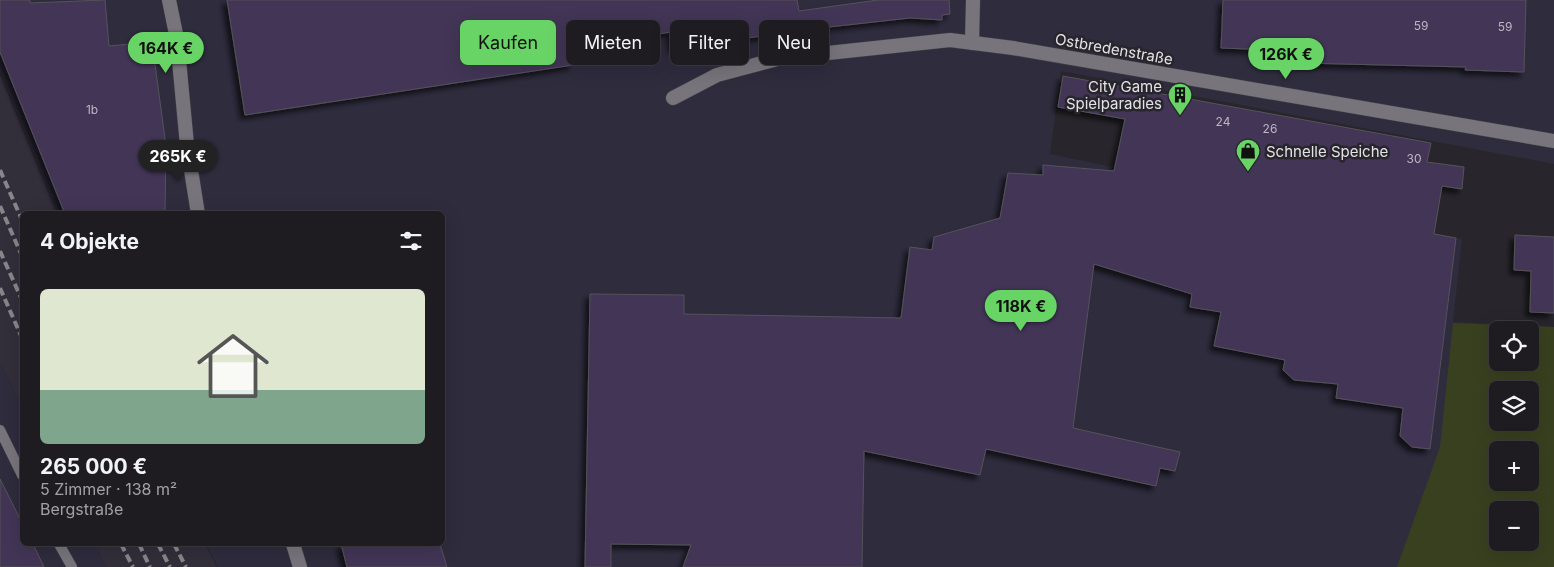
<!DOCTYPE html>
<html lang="de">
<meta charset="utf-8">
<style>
:root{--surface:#1e1c21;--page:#26252a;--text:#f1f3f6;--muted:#a1a1a5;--line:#3c3a3f;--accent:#68d465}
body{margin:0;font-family:Inter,sans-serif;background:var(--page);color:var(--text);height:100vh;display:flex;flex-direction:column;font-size:19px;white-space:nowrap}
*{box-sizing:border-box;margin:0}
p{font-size:16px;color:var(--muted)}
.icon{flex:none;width:28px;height:28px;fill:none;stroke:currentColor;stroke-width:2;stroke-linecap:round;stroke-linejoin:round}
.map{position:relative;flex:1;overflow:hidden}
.panel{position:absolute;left:20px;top:211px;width:425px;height:335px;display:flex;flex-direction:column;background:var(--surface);border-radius:8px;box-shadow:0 5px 20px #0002,0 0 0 1px var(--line)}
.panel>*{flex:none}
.top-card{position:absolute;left:460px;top:20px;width:475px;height:45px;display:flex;gap:10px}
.controls{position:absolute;left:1489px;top:321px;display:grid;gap:10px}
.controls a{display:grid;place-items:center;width:50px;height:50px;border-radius:8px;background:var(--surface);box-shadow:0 5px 20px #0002,0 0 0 1px var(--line);font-size:25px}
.price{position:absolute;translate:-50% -42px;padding:0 11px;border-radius:18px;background:var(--accent);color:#111;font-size:16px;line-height:32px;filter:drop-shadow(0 1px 2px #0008)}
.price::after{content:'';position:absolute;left:50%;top:30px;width:15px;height:11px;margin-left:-8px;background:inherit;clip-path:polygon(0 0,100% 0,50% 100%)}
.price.current{background:#222;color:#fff}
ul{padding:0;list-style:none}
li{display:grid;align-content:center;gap:10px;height:265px;padding:0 20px}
li span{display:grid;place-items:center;height:155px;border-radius:8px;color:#555}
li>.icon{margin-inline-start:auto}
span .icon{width:90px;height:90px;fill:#fffc;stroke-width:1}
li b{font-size:21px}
h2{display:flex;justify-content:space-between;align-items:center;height:60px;padding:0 20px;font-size:21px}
.tag{padding:0 18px;border-radius:8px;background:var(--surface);box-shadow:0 5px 20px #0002,0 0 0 1px var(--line);font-size:18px;line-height:45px}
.tag.current{background:var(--accent);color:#111}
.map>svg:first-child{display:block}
</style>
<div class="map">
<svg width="1554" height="567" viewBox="0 0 1554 567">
<defs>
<filter id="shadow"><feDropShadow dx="-4.5" dy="4.5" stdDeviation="2.5" flood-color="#0009"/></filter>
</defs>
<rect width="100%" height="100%" fill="#28262c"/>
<!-- built -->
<g fill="#322e3a">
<polygon points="0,75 57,214 22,214 22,407 0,364"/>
<polygon points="94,544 205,544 217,567 106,567"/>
</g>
<!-- industrial -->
<g fill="#2e2c3d" fill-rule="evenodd">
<path d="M0 0H1554V164L1061 71 1050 154 1462 239 1453 322 1554 327V567H218L206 544H442V214H58L0 71ZM1498 330H1530V362H1498ZM1498 390H1530V422H1498ZM1498 450H1530V482H1498ZM1498 510H1530V542H1498Z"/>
<polygon points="0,364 22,407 22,544 94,544 106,567 0,567"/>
</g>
<!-- green -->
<path fill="#394020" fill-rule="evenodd" d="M1453 323 1554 327V567H1397L1440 447ZM1498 330H1530V362H1498ZM1498 390H1530V422H1498ZM1498 450H1530V482H1498ZM1498 510H1530V542H1498Z"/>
<!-- building -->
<g fill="#423556" stroke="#555359" filter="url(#shadow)">
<polygon points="0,0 30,0 30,3 105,0 109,46 152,42 166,146 165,214 65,214 0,52"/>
<polygon points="227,0 797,0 799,11 878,0 949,0 950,14 942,15 942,20 910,18 802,30 673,49 671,32 610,42 611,45 571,51 573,65 245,115"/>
<polygon points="1223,0 1526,0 1524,72 1465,70 1466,67 1301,63 1302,51 1221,48"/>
<polygon points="1063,76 1431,143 1427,162 1464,167 1462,189 1442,186 1434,234 1456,238 1430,449 1412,447 1400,436 1403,408 1336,398 1338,384 1294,380 1283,370 1285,360 1214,346 1221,312 1190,307 1192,294 1094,264 1073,428 1180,452 1175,471 1160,468 1156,486 986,449 980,475 864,451 862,567 683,567 691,545 611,544 611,567 585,567 590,294 684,295 684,314 901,318 910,247 932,250 934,237 1000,218 1008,173 1043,175 1043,165 1114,171 1125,119 1058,107"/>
<polygon points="1515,235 1554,237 1554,313 1530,312 1531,271 1514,270"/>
<polygon points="0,479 22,523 22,544 33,544 44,567 0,567"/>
<polygon points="341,544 440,544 447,567 347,567"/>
</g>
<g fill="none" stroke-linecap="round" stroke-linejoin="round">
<defs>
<g id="service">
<polyline points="0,430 22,475"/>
<polyline points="59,544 72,567"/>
</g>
<g id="minor">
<polyline points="169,0 177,39 187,145 198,214"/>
<polyline points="972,43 973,0"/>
<polyline points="673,98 717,75 781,58 950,40 1013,48 1554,141"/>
<polyline points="293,544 300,567"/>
</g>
</defs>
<!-- service casing -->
<use href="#service" stroke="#434246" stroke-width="11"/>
<!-- minor casing -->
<use href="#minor" stroke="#434246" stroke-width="15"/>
<!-- service -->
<use href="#service" stroke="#77747c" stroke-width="10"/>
<!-- minor -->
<use href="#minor" stroke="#77747c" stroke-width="14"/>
<!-- rail -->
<g stroke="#88868b" stroke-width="4" stroke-dasharray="8 4" stroke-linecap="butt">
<polyline points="0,170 22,220"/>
<polyline points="0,206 22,256"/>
<polyline points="0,251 22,300"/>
<polyline points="0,288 22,338"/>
<polyline points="121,544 133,567"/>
<polyline points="139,544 150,567"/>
<polyline points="158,544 170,567"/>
<polyline points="174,544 186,567"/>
</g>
</g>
<!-- icons -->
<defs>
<symbol id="building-pin" viewBox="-11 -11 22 30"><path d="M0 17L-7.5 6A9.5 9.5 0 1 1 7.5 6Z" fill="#68d465" stroke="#28262c"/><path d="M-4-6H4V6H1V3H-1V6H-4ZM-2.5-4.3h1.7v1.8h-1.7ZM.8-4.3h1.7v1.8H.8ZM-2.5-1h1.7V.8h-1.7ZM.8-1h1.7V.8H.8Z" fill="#111"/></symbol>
<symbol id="shop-pin" viewBox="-11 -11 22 30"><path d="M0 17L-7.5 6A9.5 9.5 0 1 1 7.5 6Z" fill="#68d465" stroke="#28262c"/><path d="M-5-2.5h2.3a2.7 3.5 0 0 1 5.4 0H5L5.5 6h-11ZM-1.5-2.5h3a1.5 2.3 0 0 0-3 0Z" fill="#111"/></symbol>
</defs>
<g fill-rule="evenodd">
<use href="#building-pin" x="1166" y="81" width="28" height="38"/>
<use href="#shop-pin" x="1234" y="137" width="28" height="38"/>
</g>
<g text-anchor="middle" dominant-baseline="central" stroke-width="5" stroke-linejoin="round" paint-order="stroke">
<!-- number labels -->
<g font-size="12" fill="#bbb7c2">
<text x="1421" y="25">59</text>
<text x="1505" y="26">59</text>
<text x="92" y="109">1b</text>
<text x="1223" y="121">24</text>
<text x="1270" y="128">26</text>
<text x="1414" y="158">30</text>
</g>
<!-- street labels -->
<g font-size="15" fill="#e3e2e6" stroke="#28262c">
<text transform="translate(1114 49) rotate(10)">Ostbredenstraße</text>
</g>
<!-- poi labels -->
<g font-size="15" fill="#e3e2e6" stroke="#28262c" text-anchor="end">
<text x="1162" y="86">City Game<tspan x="1162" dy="17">Spielparadies</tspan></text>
<text x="1266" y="151" text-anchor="start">Schnelle Speiche</text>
</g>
</g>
</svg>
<div class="controls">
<a><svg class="icon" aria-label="locate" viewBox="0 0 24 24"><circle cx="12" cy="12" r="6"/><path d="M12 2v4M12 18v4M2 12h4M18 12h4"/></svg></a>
<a><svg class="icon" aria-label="layers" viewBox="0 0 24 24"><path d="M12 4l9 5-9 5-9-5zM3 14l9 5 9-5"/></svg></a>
<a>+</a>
<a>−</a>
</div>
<b class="price" style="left:166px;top:74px">164K €</b>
<b class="price" style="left:1286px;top:80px">126K €</b>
<b class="price current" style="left:178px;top:182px">265K €</b>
<b class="price" style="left:1021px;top:332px">118K €</b>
<div class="top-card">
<a class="tag current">Kaufen</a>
<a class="tag">Mieten</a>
<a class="tag">Filter</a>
<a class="tag">Neu</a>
</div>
<section class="panel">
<h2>4 Objekte<svg class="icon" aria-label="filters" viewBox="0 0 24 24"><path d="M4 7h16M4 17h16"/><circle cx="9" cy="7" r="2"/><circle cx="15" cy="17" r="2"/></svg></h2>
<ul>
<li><span style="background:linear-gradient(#dfe7d0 65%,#7fa58c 0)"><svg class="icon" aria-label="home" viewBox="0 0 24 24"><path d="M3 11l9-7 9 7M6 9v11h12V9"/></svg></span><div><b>265 000 €</b><p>5 Zimmer · 138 m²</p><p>Bergstraße</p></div></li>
</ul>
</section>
</div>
